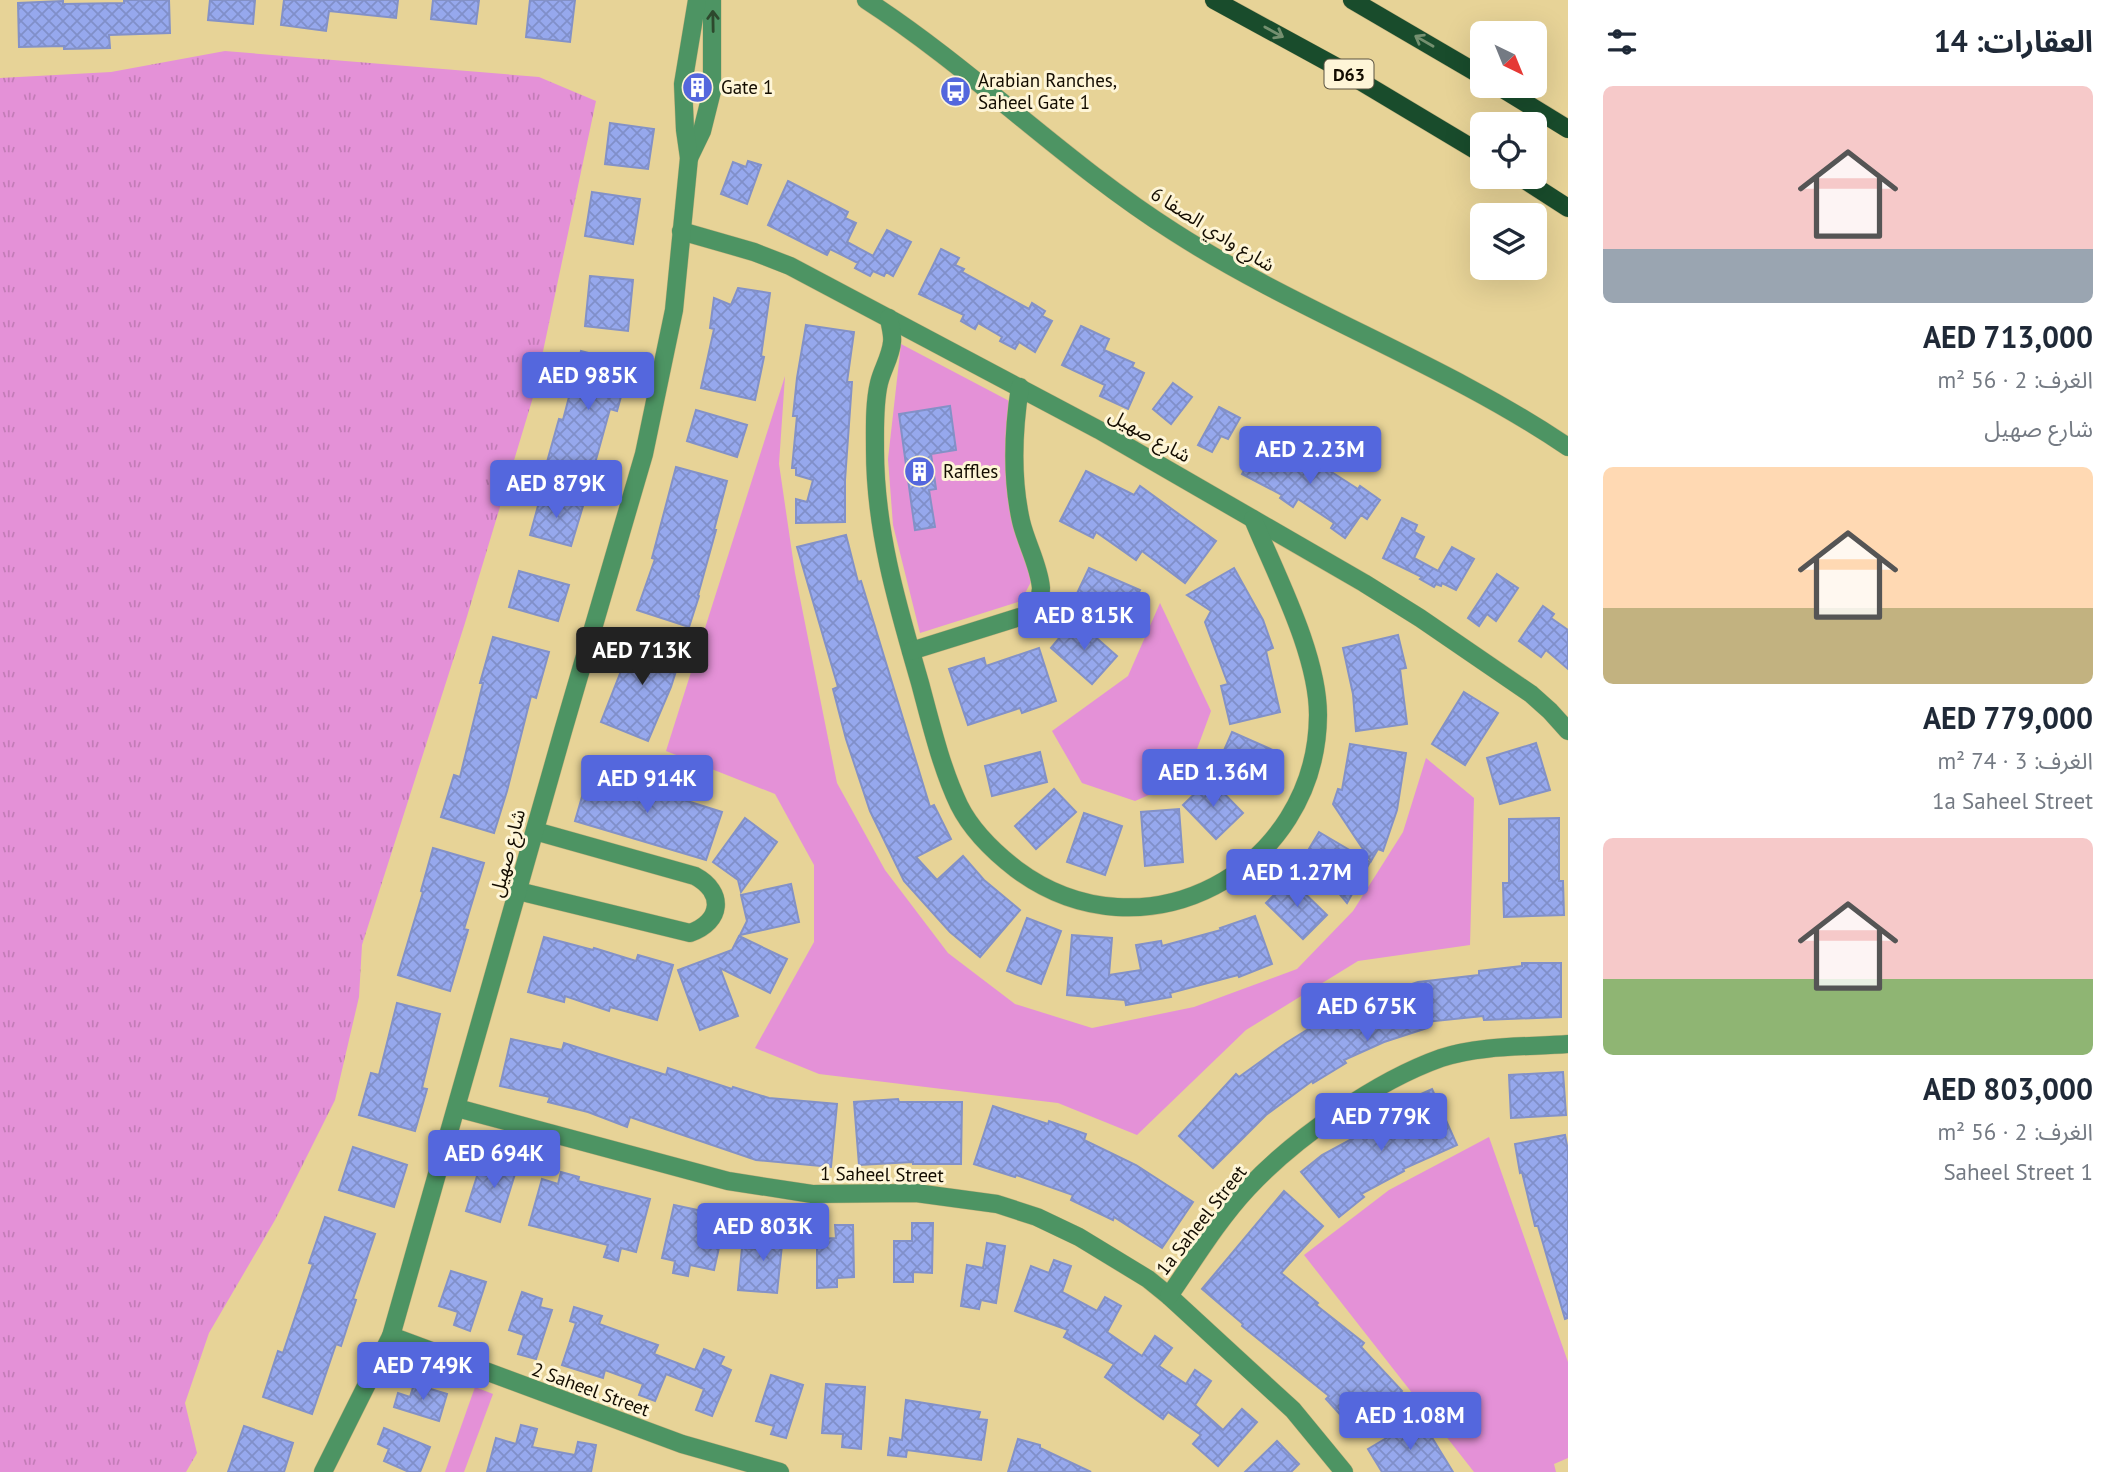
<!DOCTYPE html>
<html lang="ar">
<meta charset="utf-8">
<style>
:root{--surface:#fff;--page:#f6f6f7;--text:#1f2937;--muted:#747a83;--accent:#5467dd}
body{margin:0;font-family:"PT Sans","Noto Sans Arabic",sans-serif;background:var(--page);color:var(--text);direction:rtl;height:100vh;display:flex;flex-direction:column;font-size:26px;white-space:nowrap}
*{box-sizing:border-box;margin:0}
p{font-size:23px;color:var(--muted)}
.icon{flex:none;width:38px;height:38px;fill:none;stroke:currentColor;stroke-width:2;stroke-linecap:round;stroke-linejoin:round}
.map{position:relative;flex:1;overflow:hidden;direction:ltr}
.sheet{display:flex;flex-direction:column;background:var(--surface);width:560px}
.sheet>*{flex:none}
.needle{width:46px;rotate:137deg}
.buttons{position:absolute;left:1470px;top:21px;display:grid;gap:14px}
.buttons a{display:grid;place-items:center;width:77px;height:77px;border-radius:10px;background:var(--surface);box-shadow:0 7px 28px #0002;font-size:35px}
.price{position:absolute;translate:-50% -60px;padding:0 16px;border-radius:7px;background:var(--accent);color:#fff;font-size:23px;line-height:46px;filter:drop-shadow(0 2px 4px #0008)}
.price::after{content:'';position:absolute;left:50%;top:42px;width:21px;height:16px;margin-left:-10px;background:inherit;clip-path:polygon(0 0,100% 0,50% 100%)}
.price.on{background:#222;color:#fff}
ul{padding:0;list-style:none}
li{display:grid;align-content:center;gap:14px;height:371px;padding:0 35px}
li span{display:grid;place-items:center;height:217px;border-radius:10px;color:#555}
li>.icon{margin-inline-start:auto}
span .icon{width:126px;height:126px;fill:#fffc;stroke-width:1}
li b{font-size:30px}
h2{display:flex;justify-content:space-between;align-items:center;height:84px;padding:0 35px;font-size:30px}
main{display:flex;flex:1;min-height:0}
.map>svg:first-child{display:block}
</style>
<main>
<section class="sheet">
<h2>العقارات: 14<svg class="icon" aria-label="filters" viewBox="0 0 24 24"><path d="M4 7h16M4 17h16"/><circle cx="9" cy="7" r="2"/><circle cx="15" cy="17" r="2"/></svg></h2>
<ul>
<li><span style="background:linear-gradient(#f6c9c9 75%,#9aa5b1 0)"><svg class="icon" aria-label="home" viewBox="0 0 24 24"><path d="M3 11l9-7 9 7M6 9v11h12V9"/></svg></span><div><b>AED 713,000</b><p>الغرف: 2 · 56 m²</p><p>شارع صهيل</p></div></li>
<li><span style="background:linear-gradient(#ffd9b3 65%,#c2b280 0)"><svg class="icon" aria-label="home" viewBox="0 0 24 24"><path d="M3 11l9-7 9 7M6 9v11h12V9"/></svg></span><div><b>AED 779,000</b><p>الغرف: 3 · 74 m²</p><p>1a Saheel Street</p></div></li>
<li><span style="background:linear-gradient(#f6c9c9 65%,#8fb573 0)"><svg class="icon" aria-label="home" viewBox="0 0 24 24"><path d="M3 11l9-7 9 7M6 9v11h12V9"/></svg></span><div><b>AED 803,000</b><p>الغرف: 2 · 56 m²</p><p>1 Saheel Street</p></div></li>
</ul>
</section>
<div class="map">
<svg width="1568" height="1472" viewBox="0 0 1568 1472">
<defs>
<pattern id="grass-tufts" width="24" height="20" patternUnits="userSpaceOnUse" patternTransform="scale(1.75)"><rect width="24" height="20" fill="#e491d7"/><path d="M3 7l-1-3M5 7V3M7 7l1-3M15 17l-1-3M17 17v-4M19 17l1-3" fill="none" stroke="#c37cb7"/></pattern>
<pattern id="building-cross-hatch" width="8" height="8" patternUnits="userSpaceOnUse" patternTransform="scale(1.75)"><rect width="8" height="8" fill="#96a8ed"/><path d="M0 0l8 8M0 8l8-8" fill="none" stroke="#808fc9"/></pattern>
</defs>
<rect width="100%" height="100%" fill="#e7d397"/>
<!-- grass -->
<polygon fill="url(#grass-tufts)" points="225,51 539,77 596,101 534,394 465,623 362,945 359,997 335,1100 275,1220 209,1333 185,1403 197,1453 186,1472 0,1472 0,78 111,72"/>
<!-- park -->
<g fill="#e491d7">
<polygon points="901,344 1015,404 1033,578 1021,601 920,633 893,525 888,459"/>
<polygon points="785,376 779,464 795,573 837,783 885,870 948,953 1015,1004 1092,1028 1194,1007 1297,969 1353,911 1403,832 1426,758 1474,798 1470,945 1358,961 1246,1030 1137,1135 1058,1103 819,1074 755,1048 814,942 814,865 775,794 666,751"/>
<polygon points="1160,603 1211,711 1186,779 1135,801 1082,783 1052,731 1128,676"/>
<polygon points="1489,1137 1568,1362 1568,1458 1554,1464 1556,1472 1474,1472 1304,1255 1389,1190"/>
<polygon points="475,1387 493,1394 464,1472 445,1472"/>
</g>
<!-- building -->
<g fill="url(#building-cross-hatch)" stroke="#8391c7" stroke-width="2">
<polygon points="124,0 169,0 170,33 109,35 110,48 64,49 64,46 19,47 18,3 63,1 63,4 124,3"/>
<polygon points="210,0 255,0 253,24 208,20"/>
<polygon points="284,0 398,0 396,18 329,11 326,31 281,25"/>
<polygon points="433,0 479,0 476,24 431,19"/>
<polygon points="530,0 575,0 570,42 526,37"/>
<polygon points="610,123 654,129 648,169 605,164"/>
<polygon points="748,161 761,165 747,204 721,194 733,162 746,167"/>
<polygon points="788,181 848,212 845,218 856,223 847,242 873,256 887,230 911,242 893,276 886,272 884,276 873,271 870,276 855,268 858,263 830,249 827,255 768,225"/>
<polygon points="592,192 640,199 633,244 585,236"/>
<polygon points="941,249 959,258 955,265 964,269 962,272 1029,309 1032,303 1045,311 1042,316 1052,321 1035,352 1019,342 1015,349 1000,341 1002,337 978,323 975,329 961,321 964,315 919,294"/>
<polygon points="590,276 633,280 628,331 585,326"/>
<polygon points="738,288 770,293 761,356 764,357 755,400 701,388 714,329 710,328 714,298 731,305"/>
<polygon points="806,325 854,332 847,382 852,382 845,480 845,522 796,523 796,499 807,502 813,480 796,475 796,468 792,468 797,416 793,416 797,378"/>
<polygon points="1081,326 1109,339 1104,350 1134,363 1132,367 1144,373 1128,409 1100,396 1105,385 1062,365"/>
<polygon points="581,351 630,364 617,411 610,409 592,474 547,462 559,419 563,420"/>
<polygon points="1173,383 1192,397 1171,424 1153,409"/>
<polygon points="950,406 956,450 931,454 936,489 929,490 935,527 915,530 899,414"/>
<polygon points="1219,407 1240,418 1228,439 1221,436 1212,452 1198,445"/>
<polygon points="696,410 747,425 737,457 687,441"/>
<polygon points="1263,435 1283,445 1279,452 1311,469 1316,462 1358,489 1360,486 1380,500 1367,519 1361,515 1345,538 1331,528 1334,523 1298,499 1293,507 1280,498 1282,495 1242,474"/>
<polygon points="676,467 727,481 714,530 716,530 698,595 699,596 689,627 637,610 655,559 652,558"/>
<polygon points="1086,471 1134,495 1140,486 1216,541 1185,583 1142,551 1136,560 1096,532 1093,538 1060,521"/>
<polygon points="541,495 583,506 571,546 530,535"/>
<polygon points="1402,518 1417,525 1414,532 1424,537 1414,558 1438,571 1452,547 1474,559 1456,590 1442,583 1441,586 1436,584 1434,587 1420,579 1422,577 1383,558"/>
<polygon points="846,535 858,582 861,581 930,807 934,805 951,839 916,857 937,880 963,856 984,880 1020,910 980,957 950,932 904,881 870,811 846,739 833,689 838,687 797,547"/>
<polygon points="1089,568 1140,590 1123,626 1072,604"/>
<polygon points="1234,568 1263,620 1273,648 1266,651 1280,712 1230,724 1221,686 1228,684 1205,622 1211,611 1187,595"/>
<polygon points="519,571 569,585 558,621 509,607"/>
<polygon points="1497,574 1518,588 1496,621 1487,614 1479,626 1468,618"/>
<polygon points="1543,606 1554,614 1551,618 1568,630 1568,669 1546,650 1541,657 1519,641"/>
<polygon points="1075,619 1117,656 1092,684 1051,648"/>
<polygon points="1398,635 1406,668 1400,669 1407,724 1356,731 1353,694 1343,648"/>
<polygon points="630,636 682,652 671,687 648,741 601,722 621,671 619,670"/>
<polygon points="493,637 549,652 536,698 531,696 507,791 494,833 441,817 454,775 460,777 483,683 480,683"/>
<polygon points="1039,648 1056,701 1022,713 1020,708 968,725 949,669 984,658 986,666"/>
<polygon points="1464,692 1498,713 1465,765 1432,744"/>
<polygon points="1232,732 1275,751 1258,790 1215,771"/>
<polygon points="1536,743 1550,790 1500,804 1487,758"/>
<polygon points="1350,744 1406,753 1397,810 1383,851 1378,849 1371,861 1333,804 1338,789 1342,790"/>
<polygon points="1040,752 1047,782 992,796 985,766"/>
<polygon points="590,769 672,792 671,796 722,812 706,860 575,821"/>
<polygon points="1210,779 1243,813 1216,839 1183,805"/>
<polygon points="1054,789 1076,812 1036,849 1015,826"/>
<polygon points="1179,809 1183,862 1145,866 1141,812"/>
<polygon points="1084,813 1122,826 1105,875 1067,862"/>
<polygon points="745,818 777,842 741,892 738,880 713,862"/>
<polygon points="1559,818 1559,881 1563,881 1564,915 1504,917 1503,883 1509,883 1509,819"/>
<polygon points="1319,832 1370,862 1347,903 1306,854"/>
<polygon points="433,848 484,863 464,929 468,930 450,991 398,975 423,892 421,891"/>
<polygon points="1290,879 1327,915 1303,939 1266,903"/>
<polygon points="791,884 799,922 740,935 747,921 741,895"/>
<polygon points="1255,916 1272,964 1239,977 1238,975 1170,993 1171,997 1126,1005 1125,1000 1067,995 1072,935 1112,938 1109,975 1141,970 1136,945 1161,941 1162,946 1221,930 1220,928"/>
<polygon points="1027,918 1061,931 1041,984 1007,971"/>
<polygon points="739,936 787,959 770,993 720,968 738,1016 700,1030 678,970 732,950"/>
<polygon points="544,937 593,950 594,948 636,961 638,955 673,965 657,1020 610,1007 609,1011 565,996 564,1002 528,992"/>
<polygon points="1522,963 1561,963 1561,1017 1484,1020 1483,1016 1425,1022 1427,1028 1384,1042 1344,1060 1346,1063 1313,1083 1312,1081 1266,1115 1213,1168 1179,1136 1236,1074 1239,1077 1286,1043 1334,1013 1332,1010 1362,996 1364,1000 1418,982 1479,975 1479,971 1522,966"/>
<polygon points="397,1003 440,1014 422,1088 427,1089 415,1131 359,1115 371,1073 379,1075"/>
<polygon points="511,1039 562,1050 564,1043 666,1075 668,1068 732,1089 733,1087 769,1098 837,1104 831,1167 756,1160 630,1117 627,1127 588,1112 548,1102 550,1097 500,1086"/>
<polygon points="1563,1072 1566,1115 1511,1118 1509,1075"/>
<polygon points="1432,1089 1457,1145 1403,1169 1404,1171 1361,1194 1364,1197 1339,1217 1301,1172 1322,1155 1398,1114 1394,1106"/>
<polygon points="898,1099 899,1102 962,1102 961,1164 913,1164 913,1162 859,1165 854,1102"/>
<polygon points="993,1106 1048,1124 1049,1121 1086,1134 1084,1140 1136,1165 1193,1202 1162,1248 1114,1217 1113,1220 1071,1200 1073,1195 1016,1175 1015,1177 974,1164"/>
<polygon points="1565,1135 1568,1151 1568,1318 1565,1319 1538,1226 1535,1226 1522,1172 1520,1173 1515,1144"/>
<polygon points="353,1147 407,1165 394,1207 339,1190"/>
<polygon points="502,1153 520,1158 500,1222 466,1211 478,1173 494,1178"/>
<polygon points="561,1172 579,1177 578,1181 650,1199 636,1252 621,1248 618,1261 604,1257 608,1245 529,1225 542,1179 558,1184"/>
<polygon points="1284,1191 1323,1226 1281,1273 1318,1303 1316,1305 1364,1343 1361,1347 1402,1391 1357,1433 1326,1399 1329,1396 1242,1326 1243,1324 1202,1289"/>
<polygon points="674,1205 726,1216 714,1270 690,1265 688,1276 673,1273 675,1261 662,1258"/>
<polygon points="325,1217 375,1234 353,1299 356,1300 341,1346 336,1344 312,1414 263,1397 278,1351 283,1353 313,1264 309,1263"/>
<polygon points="912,1223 933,1223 932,1273 913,1272 913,1282 894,1282 894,1241 912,1241"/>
<polygon points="763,1224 784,1226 777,1293 738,1290 742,1248 761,1250"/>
<polygon points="835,1225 853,1225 854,1277 837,1278 837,1287 817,1288 817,1239 836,1238"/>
<polygon points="987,1243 1005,1246 996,1303 981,1300 979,1309 961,1306 967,1265 983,1268"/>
<polygon points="1054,1260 1071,1266 1062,1292 1097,1311 1105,1297 1121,1306 1107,1332 1142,1356 1155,1336 1172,1348 1159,1366 1186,1384 1195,1370 1211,1381 1195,1405 1223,1430 1242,1409 1257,1422 1218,1466 1193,1444 1201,1435 1168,1412 1163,1419 1105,1377 1114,1364 1064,1337 1068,1330 1015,1311 1031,1266 1049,1273"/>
<polygon points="451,1271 486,1282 470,1331 454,1325 458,1312 439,1306"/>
<polygon points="522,1292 542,1299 540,1307 552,1310 536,1359 518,1354 524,1335 509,1330"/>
<polygon points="574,1307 602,1316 599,1324 658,1345 654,1354 695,1370 704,1349 724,1357 720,1365 731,1370 712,1416 696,1410 704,1389 666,1374 655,1401 639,1395 643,1384 605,1370 603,1378 562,1365 576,1323 570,1321"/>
<polygon points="771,1375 803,1385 786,1438 771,1434 774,1426 756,1421"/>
<polygon points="414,1384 447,1394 439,1421 394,1407 398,1393 410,1397"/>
<polygon points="826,1384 865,1387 861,1449 842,1447 843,1434 822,1433"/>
<polygon points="906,1400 980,1412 978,1419 987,1420 981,1460 907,1450 906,1457 888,1455 890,1438 902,1440"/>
<polygon points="1420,1418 1453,1472 1382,1472 1368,1449"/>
<polygon points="521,1425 537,1429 532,1447 575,1455 578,1442 596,1445 591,1472 487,1472 496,1438 516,1444"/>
<polygon points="244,1426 293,1443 284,1472 228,1472"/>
<polygon points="384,1428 430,1447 420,1472 409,1472 384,1461 389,1449 378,1444"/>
<polygon points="1018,1439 1040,1445 1040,1448 1091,1472 1008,1472"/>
<polygon points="1277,1441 1299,1464 1291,1472 1245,1472"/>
</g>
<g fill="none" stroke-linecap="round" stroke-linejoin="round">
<defs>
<g id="minor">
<path d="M866 0C974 70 1065 163 1174 232 1300 313 1444 363 1568 447"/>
<polyline points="689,158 702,131 712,91 712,0"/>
<polyline points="681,231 754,252 790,266 1099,430 1364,583 1420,618 1531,694 1550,711 1568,731"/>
<path d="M889 318C890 326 893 335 892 342 891 356 882 370 879 383 874 404 875 429 875 450 875 531 898 607 920 683 931 724 941 767 959 805 972 831 994 852 1016 869 1143 964 1317 871 1318 715 1318 654 1276 575 1253 519"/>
<path d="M911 651 1026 615C1035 608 1041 600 1041 588 1039 565 1026 543 1021 521 1011 476 1013 432 1020 387"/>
<path d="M518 891 690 933C722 922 725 892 695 876L535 831"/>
<polyline points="457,1108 728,1181 812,1194 916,1193 997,1204 1037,1217 1079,1237 1148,1279 1169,1296 1293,1410 1344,1472"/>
<path d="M1169 1296C1194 1260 1218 1220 1248 1188 1295 1138 1376 1081 1441 1058 1480 1045 1527 1047 1568 1044"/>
<polyline points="391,1336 682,1444 780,1472"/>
<polyline points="323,1472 391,1336 563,731 644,454 674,310 689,158 685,130 683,84 697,0"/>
</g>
<g id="major">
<polyline points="1214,0 1335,66 1482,154"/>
<polyline points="1352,0 1482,76"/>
<polyline points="1498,86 1568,129"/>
<polyline points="1520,177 1568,208"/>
</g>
</defs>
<!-- minor casing -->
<use href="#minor" stroke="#c5b37f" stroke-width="19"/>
<!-- major casing -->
<use href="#major" stroke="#c5b37f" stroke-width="19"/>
<!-- minor -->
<use href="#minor" stroke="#4d9463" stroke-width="18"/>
<!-- major -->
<use href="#major" stroke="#194c2c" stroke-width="18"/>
</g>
<!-- one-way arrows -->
<defs><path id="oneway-shaft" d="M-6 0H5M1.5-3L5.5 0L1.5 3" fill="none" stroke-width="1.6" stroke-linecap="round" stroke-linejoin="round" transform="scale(1.75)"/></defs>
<use stroke="#2d492d" href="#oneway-shaft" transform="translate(713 21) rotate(-91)"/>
<g stroke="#759070">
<use href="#oneway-shaft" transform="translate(1274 32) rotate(29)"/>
<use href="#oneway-shaft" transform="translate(1424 41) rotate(-150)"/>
</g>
<!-- icons -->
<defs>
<symbol id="building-disc" viewBox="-11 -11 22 22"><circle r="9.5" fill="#5467dd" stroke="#fef5d7"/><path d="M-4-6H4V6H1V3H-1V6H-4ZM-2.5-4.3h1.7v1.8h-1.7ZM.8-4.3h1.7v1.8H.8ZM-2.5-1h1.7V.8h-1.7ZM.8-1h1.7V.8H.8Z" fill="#fff"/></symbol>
<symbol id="bus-disc" viewBox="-11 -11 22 22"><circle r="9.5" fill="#5467dd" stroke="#fef5d7"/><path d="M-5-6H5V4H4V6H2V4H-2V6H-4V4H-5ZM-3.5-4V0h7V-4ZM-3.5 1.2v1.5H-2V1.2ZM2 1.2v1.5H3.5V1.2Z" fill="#fff"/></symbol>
</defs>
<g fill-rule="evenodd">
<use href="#building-disc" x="680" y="70" width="35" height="35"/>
<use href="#bus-disc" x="938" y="74" width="35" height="35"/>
<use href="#building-disc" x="902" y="454" width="35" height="35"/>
</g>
<g text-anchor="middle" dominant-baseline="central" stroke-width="6" stroke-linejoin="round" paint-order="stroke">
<!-- shield labels -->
<rect fill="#fef5d7" stroke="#5a5240" stroke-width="2" x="1324.5" y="59.5" width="49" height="29" rx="5"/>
<g font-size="18" font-weight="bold" fill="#130c00">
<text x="1349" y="74">D63</text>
</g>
<!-- poi labels -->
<g font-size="19" fill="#130c00" stroke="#fef5d7" text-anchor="start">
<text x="978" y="80">Arabian Ranches,<tspan x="978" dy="22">Saheel Gate 1</tspan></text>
<text x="721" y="87">Gate 1</text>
<text x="943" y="471">Raffles</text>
</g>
<!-- street labels -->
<g font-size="19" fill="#130c00" stroke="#fef5d7">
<text transform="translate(1213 229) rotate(32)">شارع وادي الصفا 6</text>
<text transform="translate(1150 435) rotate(29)">شارع صهيل</text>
<text transform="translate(507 853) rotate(-75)">شارع صهيل</text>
<text transform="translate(882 1174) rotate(1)">1 Saheel Street</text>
<text transform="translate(1201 1220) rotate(-52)">1a Saheel Street</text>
<text transform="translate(591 1389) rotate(20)">2 Saheel Street</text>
</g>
</g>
</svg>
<div class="buttons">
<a><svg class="needle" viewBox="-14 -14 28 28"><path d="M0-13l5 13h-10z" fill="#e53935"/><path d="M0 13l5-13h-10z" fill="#747a83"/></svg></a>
<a><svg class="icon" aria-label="locate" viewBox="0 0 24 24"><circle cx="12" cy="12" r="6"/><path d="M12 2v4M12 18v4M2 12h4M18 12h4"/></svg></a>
<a><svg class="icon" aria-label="layers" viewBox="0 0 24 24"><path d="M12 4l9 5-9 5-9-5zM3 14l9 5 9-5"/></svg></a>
</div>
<b class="price" style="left:588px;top:412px">AED 985K</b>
<b class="price" style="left:1310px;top:486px">AED 2.23M</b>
<b class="price" style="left:556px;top:520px">AED 879K</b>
<b class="price" style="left:1084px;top:652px">AED 815K</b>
<b class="price on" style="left:642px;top:687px">AED 713K</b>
<b class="price" style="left:1213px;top:809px">AED 1.36M</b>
<b class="price" style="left:647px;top:815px">AED 914K</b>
<b class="price" style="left:1297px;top:909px">AED 1.27M</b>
<b class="price" style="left:1367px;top:1043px">AED 675K</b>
<b class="price" style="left:1381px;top:1153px">AED 779K</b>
<b class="price" style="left:494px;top:1190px">AED 694K</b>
<b class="price" style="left:763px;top:1263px">AED 803K</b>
<b class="price" style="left:423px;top:1402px">AED 749K</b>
<b class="price" style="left:1410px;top:1452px">AED 1.08M</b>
</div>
</main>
